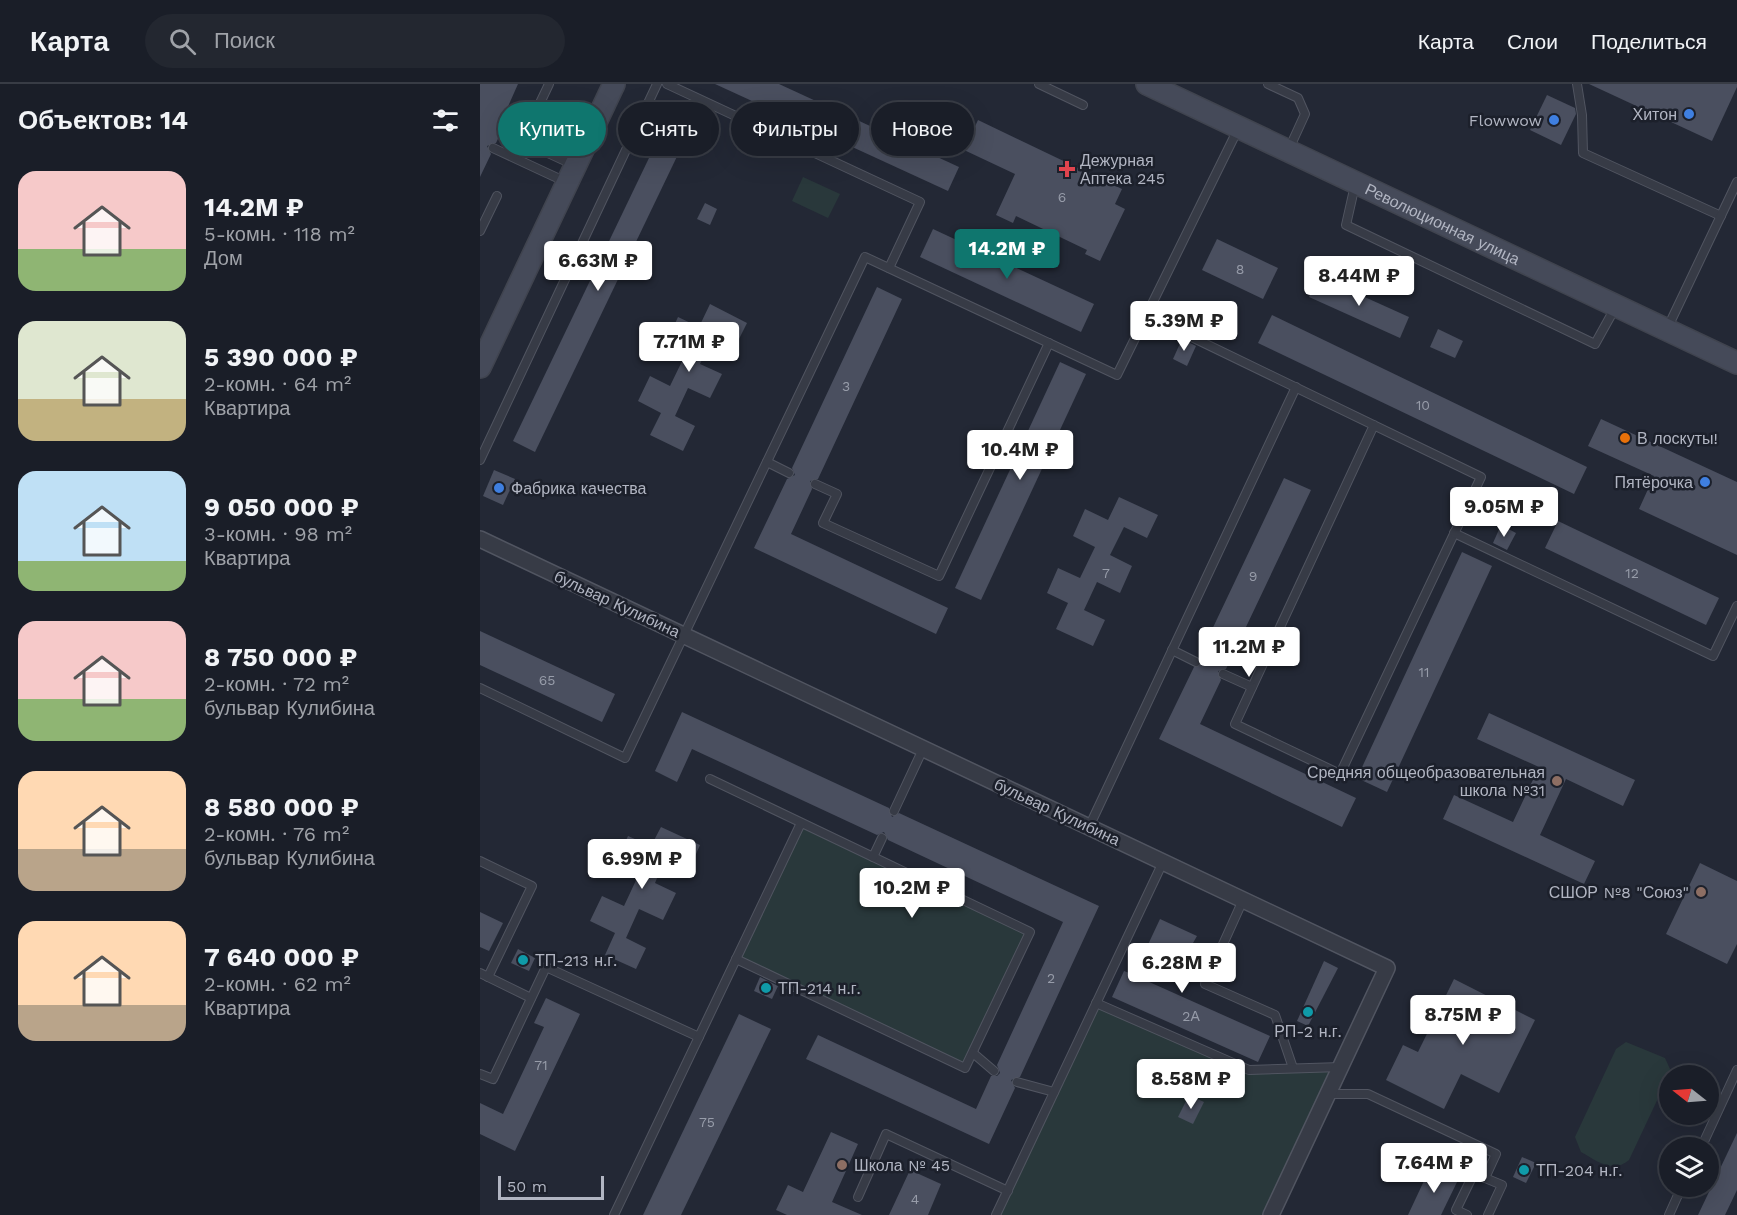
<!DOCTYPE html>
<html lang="ru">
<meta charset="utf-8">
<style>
:root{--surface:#1a1e28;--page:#232730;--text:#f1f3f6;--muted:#9fa2a8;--line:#383c45;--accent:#0f766e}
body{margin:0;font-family:"Work Sans",sans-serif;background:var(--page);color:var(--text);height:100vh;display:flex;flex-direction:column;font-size:22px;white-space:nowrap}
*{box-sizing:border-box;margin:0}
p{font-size:20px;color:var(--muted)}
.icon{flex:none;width:33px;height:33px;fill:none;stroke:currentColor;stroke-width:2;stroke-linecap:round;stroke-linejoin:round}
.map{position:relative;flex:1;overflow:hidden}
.side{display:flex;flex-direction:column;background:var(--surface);width:480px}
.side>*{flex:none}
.guide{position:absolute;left:18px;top:18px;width:570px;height:54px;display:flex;gap:12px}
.needle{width:39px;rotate:287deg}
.buttons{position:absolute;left:1179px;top:981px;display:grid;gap:12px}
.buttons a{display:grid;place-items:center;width:60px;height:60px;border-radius:50%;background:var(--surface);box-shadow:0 6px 24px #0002,0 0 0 2px var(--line);font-size:30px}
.scale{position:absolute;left:18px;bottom:15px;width:106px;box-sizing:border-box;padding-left:6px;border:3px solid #b1b5c2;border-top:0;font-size:16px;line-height:21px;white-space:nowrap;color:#b1b5c2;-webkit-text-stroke:4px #1c202b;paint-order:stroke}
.price{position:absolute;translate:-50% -51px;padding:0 14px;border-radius:6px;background:#fff;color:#222;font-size:20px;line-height:39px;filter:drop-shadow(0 2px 3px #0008)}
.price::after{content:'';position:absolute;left:50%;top:36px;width:18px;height:14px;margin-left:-9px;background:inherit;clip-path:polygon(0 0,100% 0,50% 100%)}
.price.active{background:var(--accent);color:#fff}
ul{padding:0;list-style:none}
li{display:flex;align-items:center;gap:18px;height:150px;padding:0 18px}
li span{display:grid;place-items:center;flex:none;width:168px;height:120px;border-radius:18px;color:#555}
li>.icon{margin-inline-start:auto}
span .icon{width:72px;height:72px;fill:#fffc;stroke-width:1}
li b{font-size:26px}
h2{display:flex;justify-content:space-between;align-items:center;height:72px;padding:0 18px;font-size:26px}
.tag{padding:0 21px;border-radius:27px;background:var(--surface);box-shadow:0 6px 24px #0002,0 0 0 2px var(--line);font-size:21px;line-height:54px}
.tag.active{background:var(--accent);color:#fff}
header{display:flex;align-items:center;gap:36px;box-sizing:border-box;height:84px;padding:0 30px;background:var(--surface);border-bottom:2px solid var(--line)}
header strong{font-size:28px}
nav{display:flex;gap:33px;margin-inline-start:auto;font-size:21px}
.search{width:420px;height:54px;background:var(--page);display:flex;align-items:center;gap:15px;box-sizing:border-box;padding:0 21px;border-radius:33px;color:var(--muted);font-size:22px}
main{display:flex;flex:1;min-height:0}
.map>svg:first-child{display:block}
</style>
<header>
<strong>Карта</strong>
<div class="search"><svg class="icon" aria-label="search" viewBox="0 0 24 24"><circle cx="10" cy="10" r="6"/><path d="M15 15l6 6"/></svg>Поиск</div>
<nav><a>Карта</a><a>Слои</a><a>Поделиться</a></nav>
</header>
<main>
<section class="side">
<h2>Объектов: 14<svg class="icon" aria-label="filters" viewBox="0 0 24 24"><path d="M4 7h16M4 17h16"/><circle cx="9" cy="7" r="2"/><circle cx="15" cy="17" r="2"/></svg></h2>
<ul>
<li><span style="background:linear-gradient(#f6c9c9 65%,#8fb573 0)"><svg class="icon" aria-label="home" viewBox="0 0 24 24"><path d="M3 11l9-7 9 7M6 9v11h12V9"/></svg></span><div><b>14.2M ₽</b><p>5-комн. · 118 m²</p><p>Дом</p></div></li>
<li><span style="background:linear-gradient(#dfe7d0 65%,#c2b280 0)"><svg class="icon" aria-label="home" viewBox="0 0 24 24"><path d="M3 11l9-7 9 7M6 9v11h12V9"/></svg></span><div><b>5 390 000 ₽</b><p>2-комн. · 64 m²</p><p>Квартира</p></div></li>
<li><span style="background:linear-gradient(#bfe0f5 75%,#8fb573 0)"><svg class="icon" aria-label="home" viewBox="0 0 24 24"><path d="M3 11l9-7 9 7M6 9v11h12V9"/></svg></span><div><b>9 050 000 ₽</b><p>3-комн. · 98 m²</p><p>Квартира</p></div></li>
<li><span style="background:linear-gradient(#f6c9c9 65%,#8fb573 0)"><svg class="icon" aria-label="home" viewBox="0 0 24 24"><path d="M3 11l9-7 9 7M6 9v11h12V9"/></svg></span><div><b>8 750 000 ₽</b><p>2-комн. · 72 m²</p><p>бульвар Кулибина</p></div></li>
<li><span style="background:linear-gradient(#ffd9b3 65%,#b9a48a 0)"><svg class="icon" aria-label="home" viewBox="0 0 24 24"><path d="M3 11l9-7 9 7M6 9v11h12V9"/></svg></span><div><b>8 580 000 ₽</b><p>2-комн. · 76 m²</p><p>бульвар Кулибина</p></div></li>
<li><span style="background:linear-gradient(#ffd9b3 70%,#b9a48a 0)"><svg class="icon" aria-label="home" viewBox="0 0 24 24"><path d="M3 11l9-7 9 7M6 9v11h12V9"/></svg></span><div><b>7 640 000 ₽</b><p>2-комн. · 62 m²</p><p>Квартира</p></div></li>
</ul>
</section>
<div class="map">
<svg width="1257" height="1131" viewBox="0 0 1257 1131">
<rect width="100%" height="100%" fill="#232835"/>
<!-- green -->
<g fill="#29383b">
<polygon points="323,93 360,110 348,134 312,117"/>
<polygon points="322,744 545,850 483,980 261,874"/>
<polygon points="617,922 769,988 858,984 789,1131 518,1131"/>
<path d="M1146 958 1185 974 1190 985 1189 991 1149 1076C1133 1090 1117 1077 1101 1068L1095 1053 1136 965Z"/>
</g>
<!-- building -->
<g fill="#4a4f5f">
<polygon points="0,0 38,0 26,27 30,29 16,59 7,62 11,70 0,93"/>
<polygon points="235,0 299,0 479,83 468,107"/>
<polygon points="1109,0 1257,0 1257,3 1232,57"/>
<polygon points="1067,11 1095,24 1096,30 1081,61 1050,46"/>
<polygon points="498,36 642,105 635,120 645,125 620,177 605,170 607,166 536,132 533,139 516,131 535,90 484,66"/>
<polygon points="181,49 203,60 55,368 33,357"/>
<polygon points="225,119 237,125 230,141 217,135"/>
<polygon points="453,145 614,220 601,248 440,173"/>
<polygon points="737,155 798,184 783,215 722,186"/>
<polygon points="838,192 929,233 920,254 829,213"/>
<polygon points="397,203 422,215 338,395 330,397 332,405 311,450 468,524 456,550 274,464 307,395 315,391 312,384"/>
<polygon points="230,220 267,239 256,261 234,250 220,280 242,290 230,314 208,304 195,332 215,342 203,367 170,351 181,329 158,317 170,292 190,302 206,269 186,259 198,233 219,243"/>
<polygon points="792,231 1107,383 1094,410 778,259"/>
<polygon points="958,245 983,257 975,274 950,263"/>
<polygon points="702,255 716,262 707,282 693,275"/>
<polygon points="580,278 606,290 501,516 475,504"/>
<polygon points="1121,335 1257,398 1257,471 1159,425 1174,392 1108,362"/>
<polygon points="14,386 35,395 23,421 3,412"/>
<polygon points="804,394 831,406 746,585 738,587 741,596 720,640 876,714 862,743 679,655 714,583 722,580 719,573"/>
<polygon points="639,413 678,431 667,454 644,443 630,471 652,482 640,509 617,498 604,526 625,536 613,562 576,545 588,519 567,509 578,484 600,494 615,463 593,452 605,425 628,436"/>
<polygon points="1078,437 1239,514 1226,541 1065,464"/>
<polygon points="1021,441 1036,449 1027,466 1013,459"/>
<polygon points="982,468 1012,482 907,708 877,694"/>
<polygon points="0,547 135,610 122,638 0,581"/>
<polygon points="202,628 409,724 412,733 419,729 619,822 540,993 531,996 535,1004 509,1060 326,975 338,951 496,1025 511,992 517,992 520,989 517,981 583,838 408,756 404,748 397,751 212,665 197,698 175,687"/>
<polygon points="1009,629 1155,696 1143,722 1086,695 1060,751 1115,777 1104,800 963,735 974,711 1033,738 1059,683 997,655"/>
<polygon points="181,743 220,761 209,786 185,775 175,799 196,809 183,836 159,825 146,854 166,864 156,885 125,871 135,849 110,837 122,812 144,822 158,792 135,781 148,752 171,762"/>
<polygon points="1220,779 1257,797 1257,860 1247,880 1186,850"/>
<polygon points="0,828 23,839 9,867 0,863"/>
<polygon points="680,835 717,852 713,859 720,862 717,873 697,890 667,897 790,952 778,978 632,913 644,887 652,890 659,865 665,867"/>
<polygon points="38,865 55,874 49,887 31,879"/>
<polygon points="844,877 858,884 828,942 817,937"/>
<polygon points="280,893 298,902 292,915 274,907"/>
<polygon points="974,895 1055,936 1019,1009 981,990 964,1025 906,996 923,961 938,968"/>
<polygon points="66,914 100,930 35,1067 0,1050 0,1019 23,1030 64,943 54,939"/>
<polygon points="259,930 291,945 201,1131 163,1131"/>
<polygon points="709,1011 724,1018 713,1040 698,1033"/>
<polygon points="351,1048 378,1060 352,1118 382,1131 307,1131 296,1126 308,1101 323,1108"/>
<polygon points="1257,1049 1257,1106 1245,1131 1218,1131"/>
<polygon points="1042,1073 1056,1079 1046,1099 1033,1093"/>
<polygon points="950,1084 978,1096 961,1131 928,1131"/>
<polygon points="430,1086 461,1100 448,1131 409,1131"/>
</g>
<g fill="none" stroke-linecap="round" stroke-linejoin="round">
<defs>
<g id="lane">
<polyline points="69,0 42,57 94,81"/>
<polyline points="187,0 440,118 409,184"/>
<polyline points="559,0 603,21"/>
<polyline points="788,0 818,14 825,30 809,65"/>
<polyline points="1097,0 1102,31 1103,69 1241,132"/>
<polyline points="13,64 86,98"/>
<polyline points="875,101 866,141 1115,260 1135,224"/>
<polyline points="0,147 17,112"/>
<polyline points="666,231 1001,393 860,690 755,640 894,341"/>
<polyline points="1187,245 1257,98"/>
<polyline points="0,376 177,0"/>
<polyline points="287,378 309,389"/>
<polyline points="335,400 357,410 343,439 459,492 569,259"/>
<polyline points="974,449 1233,572 1257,522"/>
<polyline points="692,566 716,578"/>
<polyline points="743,590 772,603"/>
<polyline points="0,604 145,674 385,173 637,291 758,45"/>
<polyline points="230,695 550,848 485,984 256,875"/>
<polyline points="414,727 443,665"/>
<polyline points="609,743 816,303"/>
<polyline points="393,773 402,754"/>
<polyline points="0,777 52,802 8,893"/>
<polyline points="763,816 725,900 795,931 813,984"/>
<polyline points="0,889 51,914"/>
<polyline points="616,919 769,986 861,983"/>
<polyline points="493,969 514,987"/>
<polyline points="0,990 13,995 66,883 219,953"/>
<polyline points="537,998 574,1008"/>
<polyline points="848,1010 888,1010 1016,1070 1005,1094 1022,1101 1008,1131"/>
<polyline points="1221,1064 1257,986"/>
<polyline points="378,1113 406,1050 528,1107"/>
<polyline points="134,1131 321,739"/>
<polyline points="516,1131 683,778"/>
<polyline points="987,1131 976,1126 994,1089 1005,1094"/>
<polyline points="1189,1131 1202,1102"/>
</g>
<polyline id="street" points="0,455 907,884 791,1131"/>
<g id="secondary">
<path id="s1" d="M667 0 1257 279"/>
<polyline points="0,283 134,0"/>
</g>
</defs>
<!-- lane casing -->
<use href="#lane" stroke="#515561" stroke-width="10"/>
<!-- street casing -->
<use href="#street" stroke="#515561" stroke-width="18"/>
<!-- secondary casing -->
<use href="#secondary" stroke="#40444f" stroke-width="24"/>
<!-- lane -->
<use href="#lane" stroke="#373b46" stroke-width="8"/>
<!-- street -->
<use href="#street" stroke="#373b46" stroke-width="15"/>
<!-- secondary -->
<use href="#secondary" stroke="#454a59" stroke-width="21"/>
</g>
<!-- markers -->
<g fill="#3f7fe0" stroke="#1c202b" stroke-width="2">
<circle cx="1209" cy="30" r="6"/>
<circle cx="1074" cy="36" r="6"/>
<circle cx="1225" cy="398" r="6"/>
<circle cx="19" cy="404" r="6"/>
</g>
<path fill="#e0444e" stroke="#1c202b" stroke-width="2" d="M584 76h6v6h6v6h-6v6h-6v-6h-6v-6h6z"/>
<circle fill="#e8710a" stroke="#1c202b" stroke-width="2" cx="1145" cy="354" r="6"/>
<g fill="#8d6e63" stroke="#1c202b" stroke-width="2">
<circle cx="1077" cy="697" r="6"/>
<circle cx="1221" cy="808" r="6"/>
<circle cx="362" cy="1081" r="6"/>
</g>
<g fill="#0f9aa8" stroke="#1c202b" stroke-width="2">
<circle cx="43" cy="876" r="6"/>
<circle cx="286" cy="904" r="6"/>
<circle cx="828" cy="928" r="6"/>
<circle cx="1044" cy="1086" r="6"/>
</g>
<g text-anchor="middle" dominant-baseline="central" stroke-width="5" stroke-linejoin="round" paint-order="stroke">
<!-- number labels -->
<g font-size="14" fill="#979ca9">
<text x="582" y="113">6</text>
<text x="760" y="185">8</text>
<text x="366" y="302">3</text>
<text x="943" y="321">10</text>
<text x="626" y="489">7</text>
<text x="1152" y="489">12</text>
<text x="773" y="492">9</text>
<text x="944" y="588">11</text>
<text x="67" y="596">65</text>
<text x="571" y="894">2</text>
<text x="711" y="932">2А</text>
<text x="61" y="981">71</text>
<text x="227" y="1038">75</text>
<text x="435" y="1115">4</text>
</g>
<!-- poi labels -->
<g font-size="16" fill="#b1b5c2" stroke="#1c202b" text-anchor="start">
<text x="1197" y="30" text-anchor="end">Хитон</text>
<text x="1062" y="36" text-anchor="end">Flowwow</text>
<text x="600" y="76">Дежурная<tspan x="600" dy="18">Аптека 245</tspan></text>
<text x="1157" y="354">В лоскуты!</text>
<text x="1213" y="398" text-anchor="end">Пятёрочка</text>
<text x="31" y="404">Фабрика качества</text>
<text x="1065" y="688" text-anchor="end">Средняя общеобразовательная<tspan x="1065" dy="18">школа №31</tspan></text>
<text x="1209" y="808" text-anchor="end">СШОР №8 "Союз"</text>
<text x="55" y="876">ТП-213 н.г.</text>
<text x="298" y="904">ТП-214 н.г.</text>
<text x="828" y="947" text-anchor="middle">РП-2 н.г.</text>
<text x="374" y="1081">Школа № 45</text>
<text x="1056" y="1086">ТП-204 н.г.</text>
</g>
<!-- street labels -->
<g font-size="16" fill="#b1b5c2" stroke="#1c202b">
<text stroke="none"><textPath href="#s1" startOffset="327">Революционная улица</textPath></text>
<text transform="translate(137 520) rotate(25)">бульвар Кулибина</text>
<text transform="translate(577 728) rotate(25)">бульвар Кулибина</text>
</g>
</g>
</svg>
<div class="buttons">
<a><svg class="needle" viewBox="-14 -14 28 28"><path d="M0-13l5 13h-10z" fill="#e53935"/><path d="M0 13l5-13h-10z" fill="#9fa2a8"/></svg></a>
<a><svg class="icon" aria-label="layers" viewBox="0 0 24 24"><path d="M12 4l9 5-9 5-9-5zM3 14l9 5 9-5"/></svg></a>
</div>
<div class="scale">50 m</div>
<b class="price active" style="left:527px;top:196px">14.2M ₽</b>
<b class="price" style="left:118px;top:208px">6.63M ₽</b>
<b class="price" style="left:879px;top:223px">8.44M ₽</b>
<b class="price" style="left:704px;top:268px">5.39M ₽</b>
<b class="price" style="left:209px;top:289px">7.71M ₽</b>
<b class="price" style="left:540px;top:397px">10.4M ₽</b>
<b class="price" style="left:1024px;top:454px">9.05M ₽</b>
<b class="price" style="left:769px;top:594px">11.2M ₽</b>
<b class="price" style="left:162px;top:806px">6.99M ₽</b>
<b class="price" style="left:432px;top:835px">10.2M ₽</b>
<b class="price" style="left:702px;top:910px">6.28M ₽</b>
<b class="price" style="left:983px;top:962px">8.75M ₽</b>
<b class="price" style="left:711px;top:1026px">8.58M ₽</b>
<b class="price" style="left:954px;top:1110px">7.64M ₽</b>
<div class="guide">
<a class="tag active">Купить</a>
<a class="tag">Снять</a>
<a class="tag">Фильтры</a>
<a class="tag">Новое</a>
</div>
</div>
</main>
